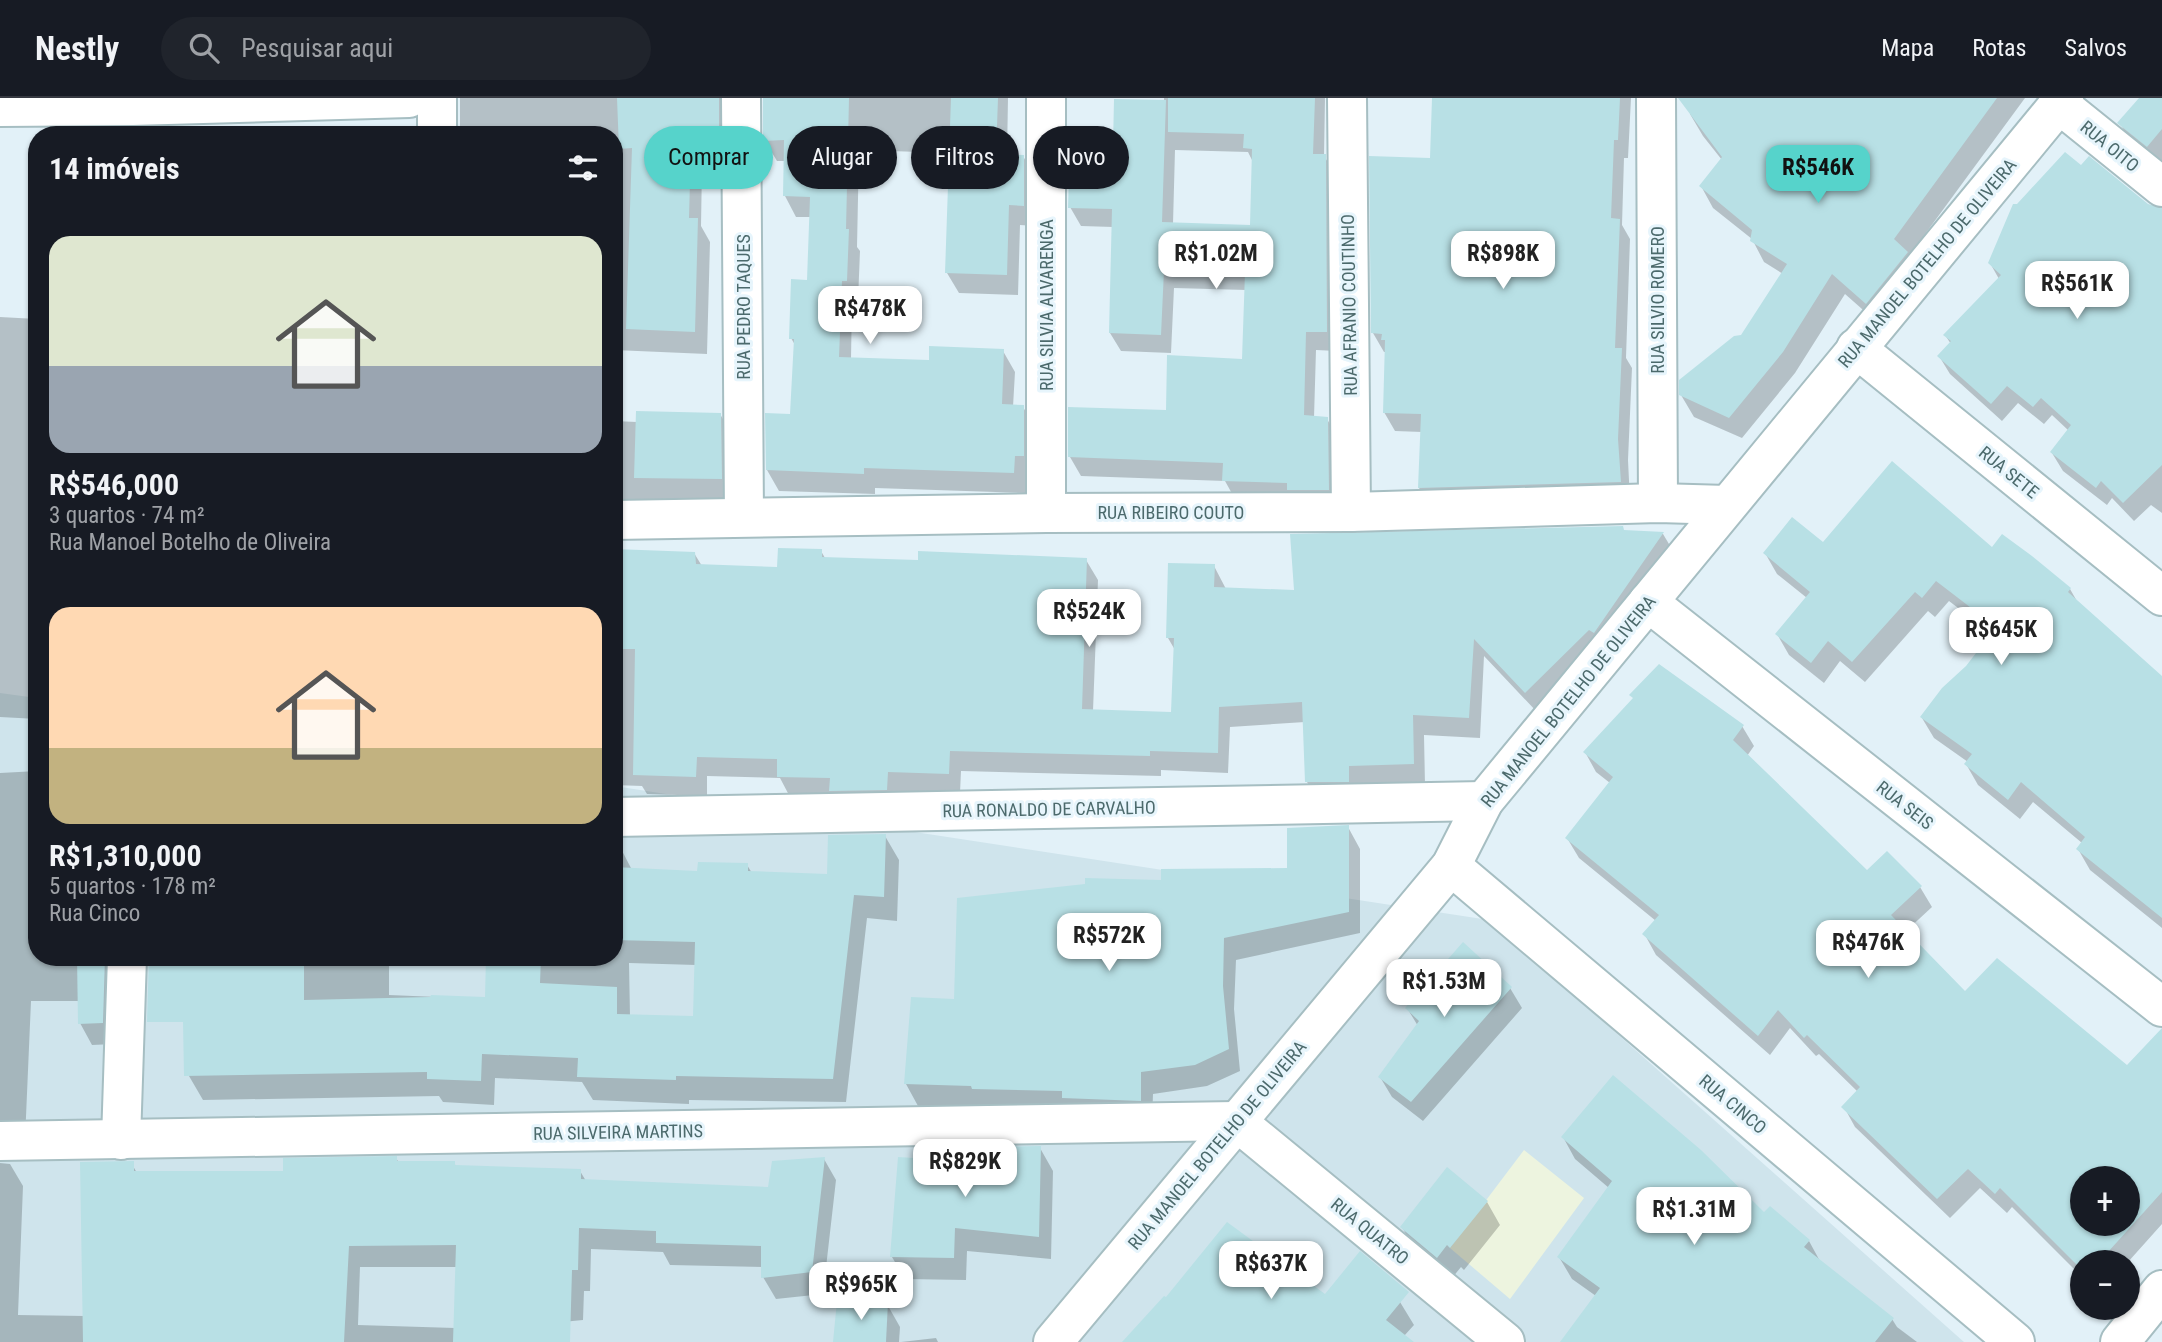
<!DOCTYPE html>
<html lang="pt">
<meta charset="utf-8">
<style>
:root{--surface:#171b24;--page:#20242c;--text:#f1f3f6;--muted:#9ea1a6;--line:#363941;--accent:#56d3cb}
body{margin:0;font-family:"Roboto Condensed",sans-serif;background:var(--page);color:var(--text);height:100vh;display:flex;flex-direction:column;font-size:26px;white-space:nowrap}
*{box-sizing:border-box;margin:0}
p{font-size:23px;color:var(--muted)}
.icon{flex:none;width:38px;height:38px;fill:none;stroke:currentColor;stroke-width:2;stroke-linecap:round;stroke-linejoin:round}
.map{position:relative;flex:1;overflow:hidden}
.side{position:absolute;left:28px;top:28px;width:595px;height:840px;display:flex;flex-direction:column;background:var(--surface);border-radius:28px;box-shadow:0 2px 5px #0004}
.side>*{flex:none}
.banner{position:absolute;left:644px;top:28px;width:665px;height:63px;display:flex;gap:14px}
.fabs{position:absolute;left:2070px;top:1068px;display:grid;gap:14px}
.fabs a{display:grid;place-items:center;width:70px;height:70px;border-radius:50%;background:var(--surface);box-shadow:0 2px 5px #0004;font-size:35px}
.price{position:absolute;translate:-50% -60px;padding:0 16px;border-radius:14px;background:#fff;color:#222;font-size:23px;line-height:46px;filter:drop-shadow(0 2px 4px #0008)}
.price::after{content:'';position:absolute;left:50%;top:42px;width:21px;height:16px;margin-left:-10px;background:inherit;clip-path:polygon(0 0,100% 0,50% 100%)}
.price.active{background:var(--accent);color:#111}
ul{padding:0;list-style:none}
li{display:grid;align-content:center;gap:14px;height:371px;padding:0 21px}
li span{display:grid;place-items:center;height:217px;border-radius:21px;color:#555}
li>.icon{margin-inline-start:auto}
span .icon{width:126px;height:126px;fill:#fffc;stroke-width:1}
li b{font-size:30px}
h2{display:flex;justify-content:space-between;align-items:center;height:84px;padding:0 21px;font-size:30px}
.chip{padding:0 24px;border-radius:32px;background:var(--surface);box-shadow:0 2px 5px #0004;font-size:24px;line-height:63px}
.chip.active{background:var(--accent);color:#111}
header{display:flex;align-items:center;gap:42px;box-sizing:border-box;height:98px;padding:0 35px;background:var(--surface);border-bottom:2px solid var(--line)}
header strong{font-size:33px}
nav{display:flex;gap:38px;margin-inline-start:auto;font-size:24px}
.search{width:490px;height:63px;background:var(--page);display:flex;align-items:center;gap:18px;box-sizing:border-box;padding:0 24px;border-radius:38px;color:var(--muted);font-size:26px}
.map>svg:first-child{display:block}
</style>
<header>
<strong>Nestly</strong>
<div class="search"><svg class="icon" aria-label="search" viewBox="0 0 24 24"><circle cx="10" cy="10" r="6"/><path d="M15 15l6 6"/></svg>Pesquisar aqui</div>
<nav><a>Mapa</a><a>Rotas</a><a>Salvos</a></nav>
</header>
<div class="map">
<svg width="2162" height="1244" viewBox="0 0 2162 1244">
<rect width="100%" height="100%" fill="#e2f1f8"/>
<!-- residential -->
<polygon fill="#cfe4ec" points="0,595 37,600 37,859 614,859 614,688 1489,822 1964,1244 0,1244"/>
<!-- education -->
<polygon fill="#edf4df" points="1524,1052 1584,1100 1510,1201 1450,1150"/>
<!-- shadow -->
<g fill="#0003" fill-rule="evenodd">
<polygon points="460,0 730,0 731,67 702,69 701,128 710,144 707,256 614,252 614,37 460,37"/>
<polygon points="765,0 1008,0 1007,58 1023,58 1035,79 1035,128 1020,127 1018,197 959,195 947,175 951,55 859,52 857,149 860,153 858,203 852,203 851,261 931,264 1003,253 1015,274 1013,309 1023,309 1035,329 1035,378 1026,378 1025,395 875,390 875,396 779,393 767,372 792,317 795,247 791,240 808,183 811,119 796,119 785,98 785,63 777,63 765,43"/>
<path d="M1164 0H1325L1324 58 1336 77 1337 253 1316 252 1314 320 1327 321 1338 340 1339 411 1235 401 1225 383 1081 378 1070 359 1167 314 1244 262 1246 192 1174 190 1171 255 1121 253 1110 235 1113 129 1081 128 1070 109 1114 50 1164 3ZM1175 52 1248 54 1253 64 1252 129 1173 126Z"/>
<polygon points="1433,0 1631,0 1628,60 1624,60 1622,127 1630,141 1626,260 1632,270 1628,362 1630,403 1430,409 1419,390 1422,334 1395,333 1384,314 1386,254 1384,254 1373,235 1431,62"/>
<polygon points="1693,0 2025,0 1909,158 1879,226 1845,196 1795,275 1742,340 1694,319 1681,297 1742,239 1783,176 1764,164 1752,141 1713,110 1701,88 1722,62 1703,38 1690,16"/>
<polygon points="2141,0 2162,0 2162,69 2133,48 2120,25"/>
<polygon points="203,30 204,31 270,31 273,37 66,37 66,32"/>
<polygon points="2081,70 2147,108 2162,112 2162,415 2151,407 2134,423 2112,400 2107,407 2063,373 2052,355 2069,333 2052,317 2044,326 2018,305 2002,323 1950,276 1939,258 1951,246 1945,237 1999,181 1990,165"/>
<polygon points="0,219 37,221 37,621 0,619"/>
<polygon points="720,316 733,338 734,403 614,401 614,323 637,324"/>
<polygon points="1625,434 1663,436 1675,456 1537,614 1484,558 1480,640 1424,637 1425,686 1319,704 1307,684 1305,624 1230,629 1228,675 1161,672 1161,678 961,673 960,695 899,694 898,712 790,699 780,680 707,678 707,698 647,696 642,688 614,687 614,453 694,455 702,468 778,471 821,453 825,460 919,463 1086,462 1098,482 1093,613 1173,616 1175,552 1168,540 1214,468 1226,491 1296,494"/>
<polygon points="1823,447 1992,452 2070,491 2078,505 2162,580 2162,830 2090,772 2078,751 2082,745 2033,704 2020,721 1978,687 1966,666 1968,664 1934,640 1922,620 1967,569 1992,536 1949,503 1935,519 1928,513 1865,584 1840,563 1824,585 1789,557 1777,536 1807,500 1777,476 1765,455"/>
<path d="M1742 628 1754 648 1747 658 1867 775 1920 789 1932 809 1905 834 1965 895 2127 969 2162 935V1126L2128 1164H2082V1179L2012 1109 2007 1115 1980 1090 1950 1120 1855 1029 1844 1009 1858 994 1819 956 1816 958 1790 930 1770 957 1656 857 1645 837 1656 823 1579 760 1567 740 1610 685 1596 674 1585 654ZM2082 1080H2128V1125H2082Z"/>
<polygon points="37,673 37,859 125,859 114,946 92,947 80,925 79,903 31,903 25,1042 0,1047 0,675"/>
<polygon points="1348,729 1360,751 1360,835 1236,862 1234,911 1240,973 1207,988 1153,996 1152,1024 984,1009 918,1008 906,986 956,903 1162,784 1289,772"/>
<path d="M885 738 899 762 897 823 867 820 846 1004 689 1002V1006L593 1002 582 984 495 980 494 1007 443 1004 439 998 203 1002 189 978V859H389V897L486 901 488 859H614V745H618L632 772 699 775 747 767 752 775 828 778ZM629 865 696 867 695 920 630 918Z"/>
<polygon points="1510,890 1522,910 1423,1023 1392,999 1380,979 1418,928 1407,910"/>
<polygon points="1563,1039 1764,1117 1809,1143 1821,1165 1892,1221 1897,1229 1917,1244 1562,1244 1596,1198 1572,1181 1559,1159 1609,1090 1575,1061"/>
<polygon points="1040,1050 1053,1073 1051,1161 967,1153 966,1182 905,1181 892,1159 980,1066"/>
<path d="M396 1060 399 1065H454L456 1068 580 1073 586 1083 770 1091 824 1061 836 1082 823 1196 776 1201 763 1179V1169L670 1167 663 1154 591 1151 590 1193H584L583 1222 532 1227V1244H0V1065L10 1066 23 1088 18 1217 85 1218 133 1068 137 1075 285 1074ZM360 1169H457L455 1230 358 1227Z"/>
<polygon points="1487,1104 1500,1127 1464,1172 1461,1169 1452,1180 1415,1152 1402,1129"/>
<polygon points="1325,1198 1400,1204 1414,1227 1404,1238 1411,1244 1124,1244"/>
<polygon points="887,1206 900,1229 899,1244 835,1244"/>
<polygon points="936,1240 938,1244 901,1244"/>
</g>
<!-- building -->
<g fill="#b8e0e5" fill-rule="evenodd">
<polygon points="617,0 719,0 719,45 691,47 689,120 698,120 695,234 626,231 632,50 619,51"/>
<polygon points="763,0 849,0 846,131 849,131 847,183 837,183 842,183 839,259 929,262 929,248 1004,251 1002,306 1024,307 1024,358 1015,358 1014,375 864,370 864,376 766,372 765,315 790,316 794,241 789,241 791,181 807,182 810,99 783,98 784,42 763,43"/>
<polygon points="951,0 998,0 996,56 1024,57 1024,108 1009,107 1007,177 945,175"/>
<polygon points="1168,0 1315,0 1313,56 1326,56 1327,234 1306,234 1304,317 1328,319 1329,392 1287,392 1287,385 1222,383 1223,365 1068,359 1068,309 1166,312 1167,257 1242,261 1245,174 1164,172 1161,237 1109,235 1112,111 1068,110 1070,46 1113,48 1114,1 1166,2 1162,124 1250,127 1252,51 1243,50 1244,36 1168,34"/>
<polygon points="1432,0 1620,0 1618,42 1614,42 1611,120 1620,121 1615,250 1622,250 1618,341 1621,384 1418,390 1421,316 1383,315 1385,242 1381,242 1382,236 1371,235 1369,58 1430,60"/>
<polygon points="1678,0 1997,0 1894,141 1908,154 1866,206 1832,176 1783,254 1729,320 1679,297 1679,282 1734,238 1741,237 1787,166 1750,143 1752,132 1699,88 1722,59"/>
<polygon points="2139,0 2162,0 2162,31 2147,49 2117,25"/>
<polygon points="2065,54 2081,67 2089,58 2148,106 2162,110 2162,367 2123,405 2101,383 2096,390 2050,354 2071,327 2041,300 2033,309 2007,288 1991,306 1937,258 1951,243 1943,237 2001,177 1988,165 2013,106 2017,106"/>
<polygon points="636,313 721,315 722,381 634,380"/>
<polygon points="1892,363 1992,449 2002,436 2032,458 2071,490 2068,494 2162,578 2162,820 2076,751 2085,739 2021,684 2008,702 1964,666 1972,656 1920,619 1942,590 1966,568 1996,529 1936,483 1922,500 1915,494 1852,564 1828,543 1811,565 1775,536 1810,494 1763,455 1792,419 1823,444"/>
<polygon points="1623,428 1624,432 1664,434 1594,535 1589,532 1525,595 1474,541 1469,620 1413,617 1414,666 1349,668 1349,684 1305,684 1302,604 1219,609 1218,655 1150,653 1150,658 950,653 949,676 888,674 887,692 829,693 830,680 777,679 777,661 697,659 696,679 633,677 635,551 614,551 614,451 695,454 696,466 777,469 778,450 822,451 822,459 918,462 918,453 1087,460 1082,611 1171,614 1174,540 1166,540 1168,465 1215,466 1214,489 1294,492 1290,436"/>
<path d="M1659 566 1744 627 1733 642 1867 772 1887 753 1922 788 1891 817 1965 893 1997 860 2127 967 2162 930V1094L2099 1164H2082V1172L2000 1090 1995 1096 1968 1071 1937 1101 1841 1009 1860 989 1807 937 1804 940 1778 912 1758 938 1642 836 1659 817 1565 740 1613 679 1583 654 1633 600 1629 597ZM2082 1080H2128V1125H2082Z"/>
<polygon points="1349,727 1349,814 1224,840 1223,888 1229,951 1195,967 1141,974 1141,1003 1062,1000 1062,993 972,991 971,988 904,986 911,899 954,901 957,800 1085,786 1085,780 1161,782 1161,771 1287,770 1287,730"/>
<polygon points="886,736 884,799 854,797 833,981 676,978 676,982 577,979 578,960 482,956 481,983 427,981 427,974 184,978 183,924 147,924 149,859 304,859 304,902 430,899 431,897 485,899 486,859 541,859 540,885 617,889 617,916 693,918 695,844 614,842 614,769 697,773 698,764 748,765 748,773 827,776 828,737"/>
<polygon points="1463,844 1512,889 1411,1004 1378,979 1419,923 1405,910"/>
<polygon points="77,859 105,859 103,925 78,926"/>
<polygon points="1613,977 1701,1052 1764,1114 1770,1108 1810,1142 1804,1149 1894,1220 1875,1244 1560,1244 1600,1190 1557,1159 1612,1083 1561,1039"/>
<polygon points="1041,1048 1039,1139 955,1130 954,1160 890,1159 898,1059 978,1064 977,1049"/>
<polygon points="397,1058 397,1063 455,1063 455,1067 581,1071 581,1081 768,1089 772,1063 825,1059 812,1174 761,1180 761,1148 656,1145 656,1133 579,1130 578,1172 572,1172 570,1244 453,1244 456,1147 349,1148 344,1244 83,1244 80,1064 134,1063 134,1073 283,1073 283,1060"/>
<polygon points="1447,1069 1488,1103 1450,1150 1447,1147 1437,1160 1400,1129"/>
<polygon points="1227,1124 1325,1196 1360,1153 1409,1194 1386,1222 1414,1244 1122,1244 1164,1198 1166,1199"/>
<polygon points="837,1203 888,1204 886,1244 833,1244"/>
</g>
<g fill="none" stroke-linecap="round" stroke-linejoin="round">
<defs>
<g id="minor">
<polyline points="437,0 437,37"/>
<polyline points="741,0 744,418"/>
<polyline points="1347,0 1351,414"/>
<polyline points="1656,0 1658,405"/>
<polyline points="2059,6 2162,89"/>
<polyline points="0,9 133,8 409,0"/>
<polyline points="1856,250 2162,498"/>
<polyline points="1046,415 1046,0"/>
<polyline points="614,422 1046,415 1351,414 1658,405 1727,407"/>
<polyline points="1648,504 2162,909"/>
<polyline points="614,719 1484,703"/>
<polyline points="1451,768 2015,1244"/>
<polyline points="121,1042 127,859"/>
<polyline points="0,1043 1236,1023 1505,1244"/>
<polyline points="1053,1244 1451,768 1484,703 2064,0"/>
<polyline points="2120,1244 2162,1192"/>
</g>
</defs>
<!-- minor casing -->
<use href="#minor" stroke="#a6bec2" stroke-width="42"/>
<!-- minor -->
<use href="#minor" stroke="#fff" stroke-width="38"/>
</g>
<g text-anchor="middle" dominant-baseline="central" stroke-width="6" stroke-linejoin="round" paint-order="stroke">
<!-- street labels -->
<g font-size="18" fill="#4c6a6c" stroke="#e7f5fc">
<text transform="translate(2110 48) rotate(39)">RUA OITO</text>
<text transform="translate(1927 165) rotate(-50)">RUA MANOEL BOTELHO DE OLIVEIRA</text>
<text transform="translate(1657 202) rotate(-90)">RUA SILVIO ROMERO</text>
<text transform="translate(1046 207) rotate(-90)">RUA SILVIA ALVARENGA</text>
<text transform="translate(1349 207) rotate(-91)">RUA AFRANIO COUTINHO</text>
<text transform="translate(743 209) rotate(-90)">RUA PEDRO TAQUES</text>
<text transform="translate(2009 374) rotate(39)">RUA SETE</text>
<text x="1171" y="414">RUA RIBEIRO COUTO</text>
<text transform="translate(1568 603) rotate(-51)">RUA MANOEL BOTELHO DE OLIVEIRA</text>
<text transform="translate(1905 707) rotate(38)">RUA SEIS</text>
<text transform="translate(1049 711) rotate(-1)">RUA RONALDO DE CARVALHO</text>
<text transform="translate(1733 1006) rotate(40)">RUA CINCO</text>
<text transform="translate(618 1034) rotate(-1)">RUA SILVEIRA MARTINS</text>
<text transform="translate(1217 1047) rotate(-50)">RUA MANOEL BOTELHO DE OLIVEIRA</text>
<text transform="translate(1370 1133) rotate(39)">RUA QUATRO</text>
</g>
</g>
</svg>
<div class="fabs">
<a>+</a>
<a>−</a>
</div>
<b class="price active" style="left:1818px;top:107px">R$546K</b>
<b class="price" style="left:1216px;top:193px">R$1.02M</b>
<b class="price" style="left:1503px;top:193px">R$898K</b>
<b class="price" style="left:2077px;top:223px">R$561K</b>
<b class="price" style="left:870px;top:248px">R$478K</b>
<b class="price" style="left:1089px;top:551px">R$524K</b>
<b class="price" style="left:2001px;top:569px">R$645K</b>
<b class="price" style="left:1109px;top:875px">R$572K</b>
<b class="price" style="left:1868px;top:882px">R$476K</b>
<b class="price" style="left:1444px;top:921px">R$1.53M</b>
<b class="price" style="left:965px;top:1101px">R$829K</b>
<b class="price" style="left:1694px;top:1149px">R$1.31M</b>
<b class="price" style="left:1271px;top:1203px">R$637K</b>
<b class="price" style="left:861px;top:1224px">R$965K</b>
<div class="banner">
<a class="chip active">Comprar</a>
<a class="chip">Alugar</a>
<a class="chip">Filtros</a>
<a class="chip">Novo</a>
</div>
<section class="side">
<h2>14 imóveis<svg class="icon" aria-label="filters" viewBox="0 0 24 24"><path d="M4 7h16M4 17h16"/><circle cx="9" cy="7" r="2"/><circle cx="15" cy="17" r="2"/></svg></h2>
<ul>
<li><span style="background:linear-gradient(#dfe7d0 60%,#9aa5b1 0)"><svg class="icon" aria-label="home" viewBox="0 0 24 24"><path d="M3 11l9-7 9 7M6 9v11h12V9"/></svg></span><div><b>R$546,000</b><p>3 quartos · 74 m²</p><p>Rua Manoel Botelho de Oliveira</p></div></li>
<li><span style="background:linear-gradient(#ffd9b3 65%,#c2b280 0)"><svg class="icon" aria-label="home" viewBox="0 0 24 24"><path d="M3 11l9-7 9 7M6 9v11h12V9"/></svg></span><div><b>R$1,310,000</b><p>5 quartos · 178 m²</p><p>Rua Cinco</p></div></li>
</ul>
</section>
</div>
